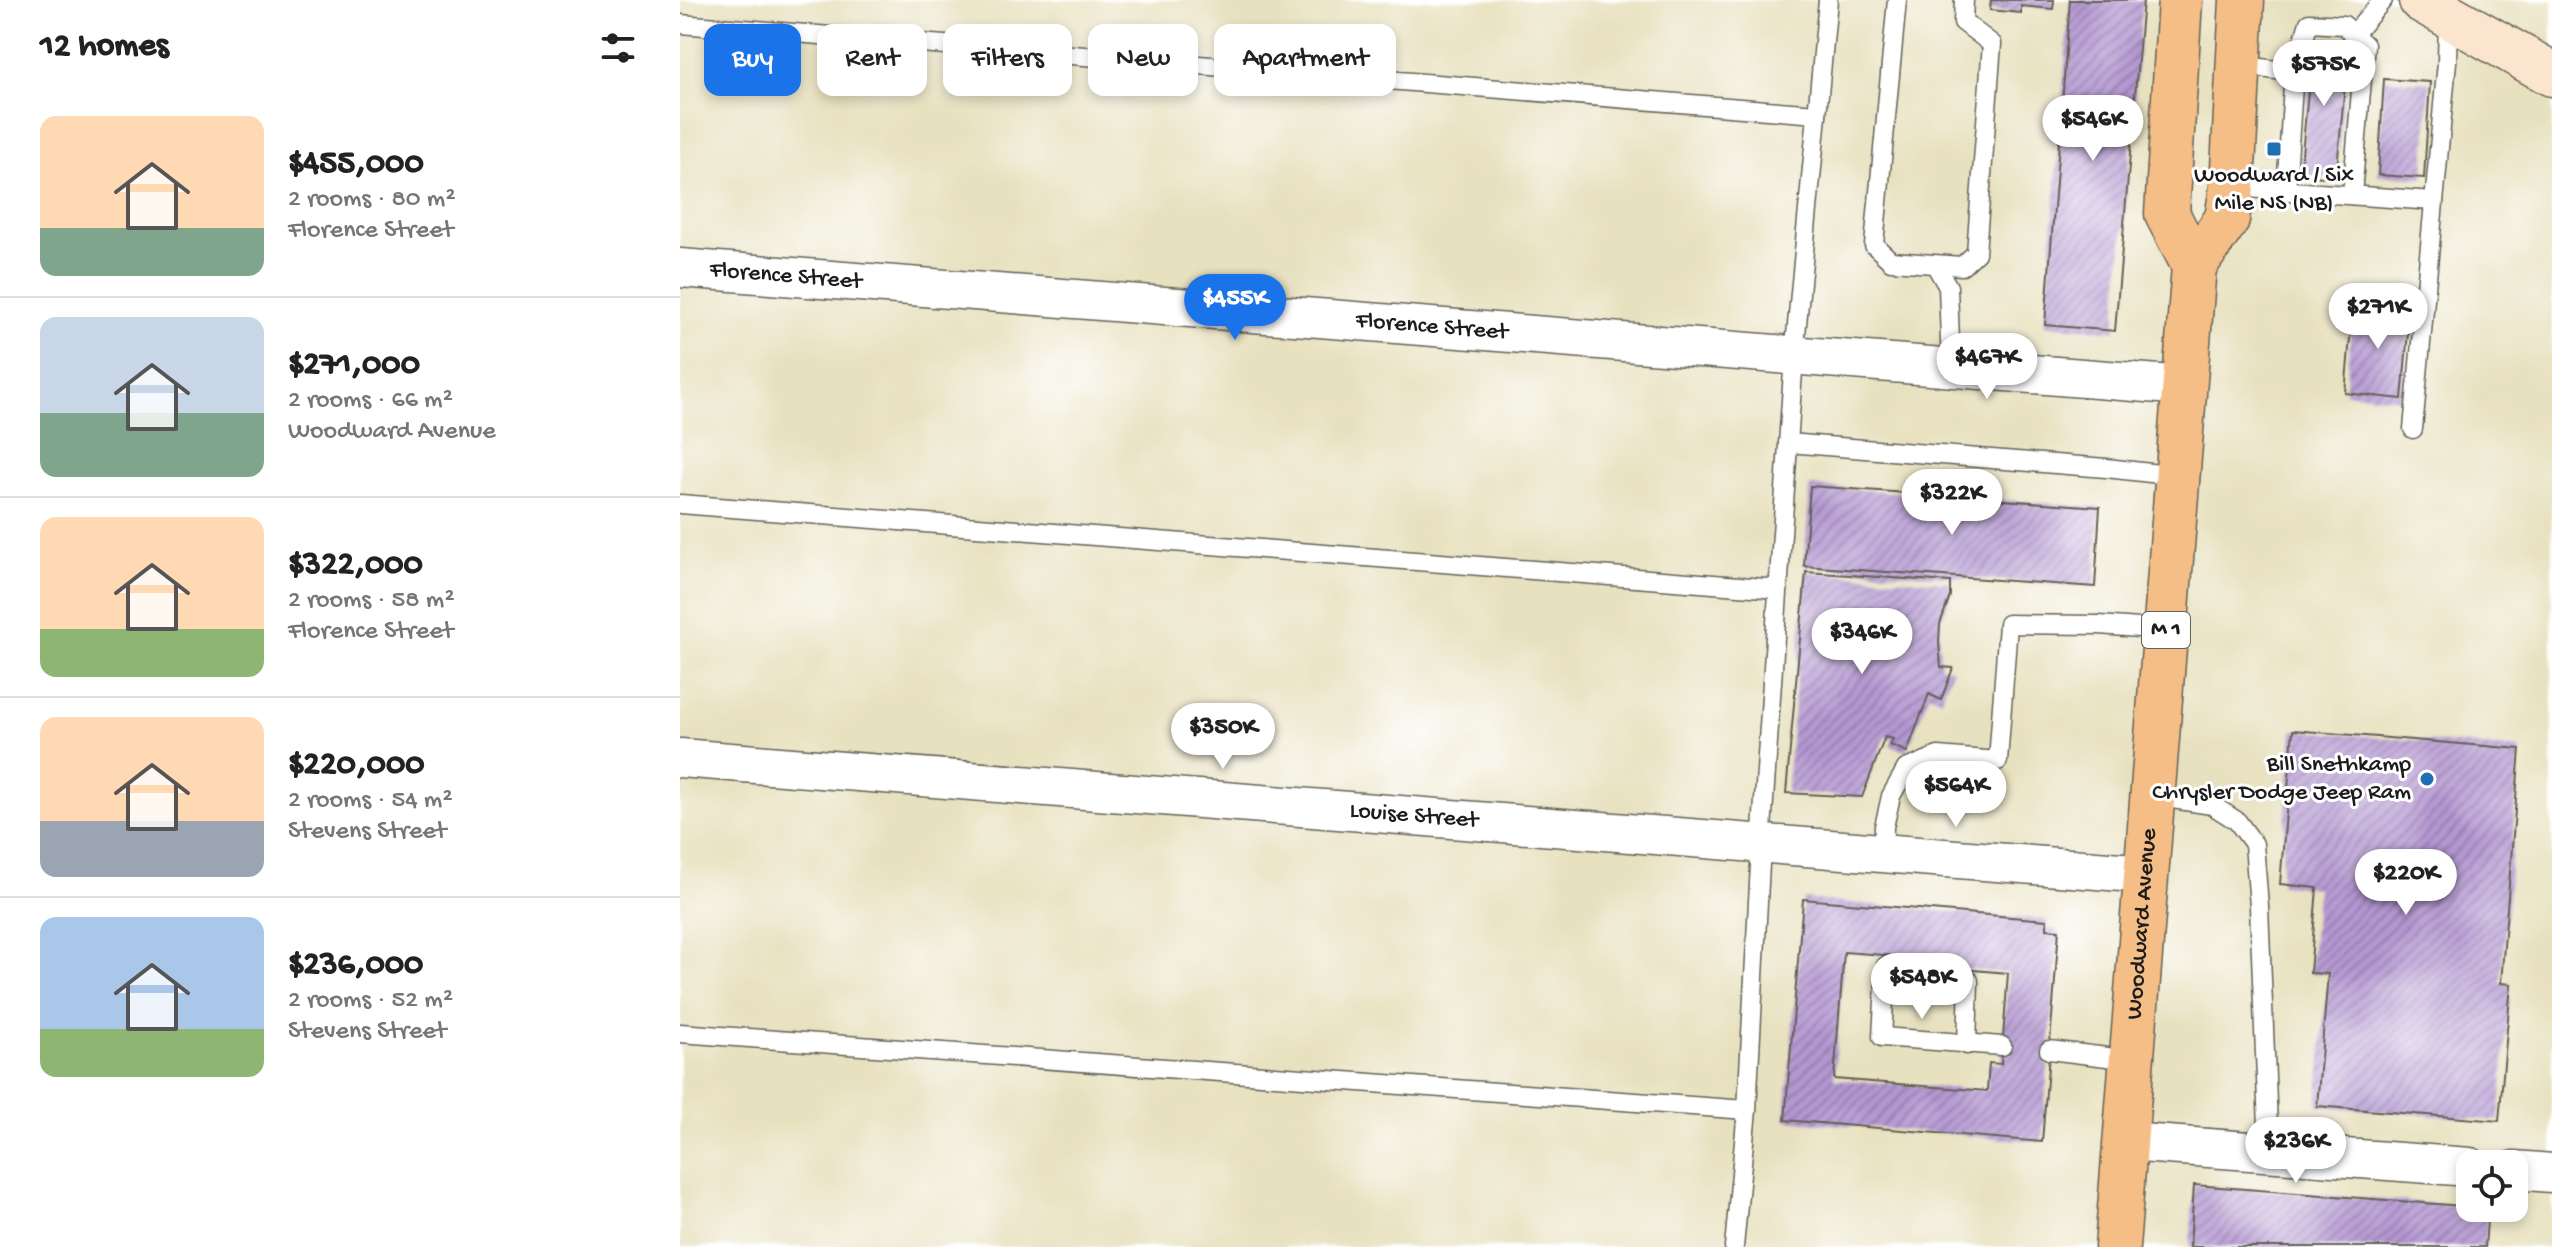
<!DOCTYPE html>
<meta charset="utf-8">
<style>
:root{--surface:#fff;--page:#f2f2f2;--text:#222;--muted:#767676;--line:#e0e0e0;--accent:#1a73e8}
body{margin:0;font-family:"Gochi Hand",sans-serif;background:var(--page);color:var(--text);height:100vh;display:flex;flex-direction:column;font-size:30px;white-space:nowrap}
*{box-sizing:border-box;margin:0}
p{font-size:26px;color:var(--muted)}
.icon{flex:none;width:44px;height:44px;fill:none;stroke:currentColor;stroke-width:2;stroke-linecap:round;stroke-linejoin:round}
.map{position:relative;flex:1;overflow:hidden}
.side{display:flex;flex-direction:column;background:var(--surface);width:680px}
.side>*{flex:none}
.banner{position:absolute;left:24px;top:24px;width:760px;height:72px;display:flex;gap:16px}
.controls{position:absolute;left:1776px;top:1150px;display:grid;gap:16px}
.controls a{display:grid;place-items:center;width:72px;height:72px;border-radius:16px;background:var(--surface);box-shadow:0 4px 12px #0003;font-size:40px}
.price{position:absolute;translate:-50% -68px;padding:0 18px;border-radius:28px;background:#fff;color:#222;font-size:26px;line-height:52px;filter:drop-shadow(0 2px 4px #0008)}
.price::after{content:'';position:absolute;left:50%;top:48px;width:24px;height:18px;margin-left:-12px;background:inherit;clip-path:polygon(0 0,100% 0,50% 100%)}
.price.current{background:var(--accent);color:#fff}
ul{padding:0;list-style:none}
li{display:flex;align-items:center;gap:24px;height:200px;padding:0 40px}
li+li{border-top:2px solid var(--line)}
li span{display:grid;place-items:center;flex:none;width:224px;height:160px;border-radius:16px;color:#555}
li>.icon{margin-inline-start:auto}
span .icon{width:96px;height:96px;fill:#fffc;stroke-width:1}
li b{font-size:34px}
h2{display:flex;justify-content:space-between;align-items:center;height:96px;padding:0 40px;font-size:34px}
.tag{padding:0 28px;border-radius:16px;background:var(--surface);box-shadow:0 4px 12px #0003;font-size:28px;line-height:72px}
.tag.current{background:var(--accent);color:#fff}
main{display:flex;flex:1;min-height:0}
.map>svg:first-child{display:block}
</style>
<main>
<section class="side">
<h2>12 homes<svg class="icon" aria-label="filters" viewBox="0 0 24 24"><path d="M4 7h16M4 17h16"/><circle cx="9" cy="7" r="2"/><circle cx="15" cy="17" r="2"/></svg></h2>
<ul>
<li><span style="background:linear-gradient(#ffd9b3 70%,#7fa58c 0)"><svg class="icon" aria-label="home" viewBox="0 0 24 24"><path d="M3 11l9-7 9 7M6 9v11h12V9"/></svg></span><div><b>$455,000</b><p>2 rooms · 80 m²</p><p>Florence Street</p></div></li>
<li><span style="background:linear-gradient(#c9d6e8 60%,#7fa58c 0)"><svg class="icon" aria-label="home" viewBox="0 0 24 24"><path d="M3 11l9-7 9 7M6 9v11h12V9"/></svg></span><div><b>$271,000</b><p>2 rooms · 66 m²</p><p>Woodward Avenue</p></div></li>
<li><span style="background:linear-gradient(#ffd9b3 70%,#8fb573 0)"><svg class="icon" aria-label="home" viewBox="0 0 24 24"><path d="M3 11l9-7 9 7M6 9v11h12V9"/></svg></span><div><b>$322,000</b><p>2 rooms · 58 m²</p><p>Florence Street</p></div></li>
<li><span style="background:linear-gradient(#ffd9b3 65%,#9aa5b1 0)"><svg class="icon" aria-label="home" viewBox="0 0 24 24"><path d="M3 11l9-7 9 7M6 9v11h12V9"/></svg></span><div><b>$220,000</b><p>2 rooms · 54 m²</p><p>Stevens Street</p></div></li>
<li><span style="background:linear-gradient(#a9c7e8 70%,#8fb573 0)"><svg class="icon" aria-label="home" viewBox="0 0 24 24"><path d="M3 11l9-7 9 7M6 9v11h12V9"/></svg></span><div><b>$236,000</b><p>2 rooms · 52 m²</p><p>Stevens Street</p></div></li>
</ul>
</section>
<div class="map">
<svg width="1872" height="1247" viewBox="0 0 1872 1247">
<defs>
<pattern id="building-hatch" width="6" height="6" patternUnits="userSpaceOnUse" patternTransform="scale(2)"><rect width="6" height="6" fill="#b497d2"/><path d="M-1 1l2-2M0 6l6-6M5 7l2-2" fill="none" stroke="#927aaa"/></pattern>
</defs>
<rect width="100%" height="100%" fill="#fff"/>
<filter id="ink" filterUnits="userSpaceOnUse"><feTurbulence type="fractalNoise" baseFrequency=".0125" numOctaves="2"/><feDisplacementMap in="SourceGraphic" scale="16" xChannelSelector="R" yChannelSelector="G"/><feConvolveMatrix kernelMatrix="1 2 1 2 8 2 1 2 1" color-interpolation-filters="sRGB"/></filter>
<filter id="wash" filterUnits="userSpaceOnUse"><feTurbulence type="fractalNoise" baseFrequency=".006" numOctaves="4" result="noise"/><feDisplacementMap in="SourceGraphic" scale="32" xChannelSelector="R" yChannelSelector="G"/><feGaussianBlur stdDeviation="1.8" result="paint"/><feColorMatrix in="noise" values="0 0 0 0 0 0 0 0 0 0 0 0 0 0 0 0 0 1.4 0 .05"/><feComposite in="paint" operator="in"/></filter>
<g filter="url(#wash)">
<rect width="100%" height="100%" fill="#e8e1bf"/>
<g id="blocks">
<!-- building -->
<g fill="url(#building-hatch)" fill-rule="evenodd">
<polygon points="1311,0 1374,0 1373,9 1341,6 1341,13 1310,10"/>
<polygon points="1390,0 1463,0 1435,331 1365,325"/>
<polygon points="1633,39 1669,42 1656,178 1620,175"/>
<polygon points="1704,79 1750,82 1744,178 1698,175"/>
<polygon points="1673,304 1730,309 1722,399 1665,393"/>
<polygon points="1130,486 1420,507 1415,587 1124,566"/>
<polygon points="1126,572 1270,582 1270,596 1260,624 1259,642 1261,667 1273,668 1261,700 1249,694 1227,752 1210,745 1213,739 1205,737 1182,797 1106,793"/>
<polygon points="1613,730 1840,749 1821,983 1831,984 1819,1121 1637,1106 1648,974 1630,973 1637,888 1600,884"/>
<path d="M1123 899 1367 920V929L1379 930 1362 1142 1105 1120ZM1164 952 1283 961 1282 969 1328 973 1321 1064 1309 1063 1307 1091 1154 1079Z"/>
<polygon points="1514,1185 1808,1208 1805,1247 1510,1247"/>
</g>
</g>
</g>
<g filter="url(#ink)">
<use href="#blocks" fill-opacity="0" stroke="#636155" stroke-width="2"/>
<g fill="none" stroke-linecap="round" stroke-linejoin="round">
<defs>
<g id="service">
<polyline points="1217,0 1194,245 1211,261 1282,266 1296,253 1312,44 1283,22 1284,0"/>
<polyline points="0,24 1137,114"/>
<polyline points="1674,34 1703,0"/>
<polyline points="1559,65 1596,70 1614,70 1606,191"/>
<polyline points="1630,71 1614,70 1629,23 1664,25 1685,45 1672,195"/>
<polyline points="1552,187 1754,201"/>
<polyline points="1256,266 1268,287 1271,367"/>
<polyline points="1733,429 1767,62 1768,18"/>
<polyline points="1108,443 1426,468 1498,476"/>
<polyline points="0,504 1098,589"/>
<polyline points="1473,796 1532,805 1557,821 1574,844 1579,906 1589,1152"/>
<polyline points="1203,854 1204,827 1211,796 1226,769 1258,756 1318,761 1328,624 1419,625 1486,630"/>
<polyline points="1206,966 1202,1037 1322,1046"/>
<polyline points="0,1033 1067,1110 1054,1247"/>
<polyline points="1287,1045 1289,981"/>
<polyline points="1369,1050 1452,1060"/>
<polyline points="1067,1110 1081,845 1114,356 1148,0"/>
</g>
<g id="minor">
<path id="s1" d="M0 268 1505 386"/>
<path id="s2" d="M0 758 1467 874"/>
<polyline points="1446,1142 1790,1167"/>
<polyline points="1834,1170 1872,1173"/>
</g>
<polyline id="secondary" points="1741,0 1872,74"/>
<g id="primary">
<polyline points="1500,0 1487,214 1514,266"/>
<path id="s3" d="M1437 1247 1514 266 1547 219 1552 187 1562 0"/>
</g>
</defs>
<!-- service casing -->
<use href="#service" stroke="#636155" stroke-width="21"/>
<!-- minor casing -->
<use href="#minor" stroke="#636155" stroke-width="41"/>
<!-- secondary casing -->
<use href="#secondary" stroke="#636155" stroke-width="47"/>
<!-- primary casing -->
<use href="#primary" stroke="#636155" stroke-width="47"/>
<!-- service -->
<use href="#service" stroke="#fff" stroke-width="18"/>
<!-- minor -->
<use href="#minor" stroke="#fff" stroke-width="38"/>
<!-- secondary -->
<use href="#secondary" stroke="#fbe5cf" stroke-width="44"/>
<!-- primary -->
<use href="#primary" stroke="#f5be86" stroke-width="44"/>
</g>
</g>
<!-- markers -->
<g fill="#1f6fb2" stroke="#fff" stroke-width="3">
<rect x="1586" y="141" width="16" height="16" rx="4"/>
<circle cx="1747" cy="779" r="8"/>
</g>
<g text-anchor="middle" dominant-baseline="central" stroke-width="6" stroke-linejoin="round" paint-order="stroke">
<!-- shield labels -->
<rect fill="#fff" stroke="#606060" stroke-width="2" x="1462" y="612" width="48" height="36" rx="6"/>
<g font-size="22" font-weight="bold" fill="#1c1c1c">
<text x="1486" y="630">M 1</text>
</g>
<!-- poi labels -->
<g font-size="24" fill="#1c1c1c" stroke="#fff">
<text x="1594" y="176">Woodward / Six<tspan x="1594" dy="28">Mile NS (NB)</tspan></text>
<text x="1731" y="765" text-anchor="end">Bill Snethkamp<tspan x="1731" dy="28">Chrysler Dodge Jeep Ram</tspan></text>
</g>
<!-- street labels -->
<g font-size="24" fill="#1c1c1c" stroke="#fff">
<text stroke="none"><textPath href="#s1" startOffset="106">Florence Street</textPath></text>
<text stroke="none"><textPath href="#s1" startOffset="754">Florence Street</textPath></text>
<text stroke="none"><textPath href="#s2" startOffset="736">Louise Street</textPath></text>
<text stroke="none"><textPath href="#s3" startOffset="324">Woodward Avenue</textPath></text>
</g>
</g>
</svg>
<div class="controls">
<a><svg class="icon" aria-label="locate" viewBox="0 0 24 24"><circle cx="12" cy="12" r="6"/><path d="M12 2v4M12 18v4M2 12h4M18 12h4"/></svg></a>
</div>
<b class="price" style="left:1644px;top:108px">$575K</b>
<b class="price" style="left:1413px;top:163px">$546K</b>
<b class="price current" style="left:555px;top:342px">$455K</b>
<b class="price" style="left:1698px;top:351px">$271K</b>
<b class="price" style="left:1307px;top:401px">$467K</b>
<b class="price" style="left:1272px;top:537px">$322K</b>
<b class="price" style="left:1182px;top:676px">$346K</b>
<b class="price" style="left:543px;top:771px">$350K</b>
<b class="price" style="left:1276px;top:829px">$564K</b>
<b class="price" style="left:1726px;top:917px">$220K</b>
<b class="price" style="left:1242px;top:1021px">$548K</b>
<b class="price" style="left:1616px;top:1185px">$236K</b>
<div class="banner">
<a class="tag current">Buy</a>
<a class="tag">Rent</a>
<a class="tag">Filters</a>
<a class="tag">New</a>
<a class="tag">Apartment</a>
</div>
</div>
</main>
